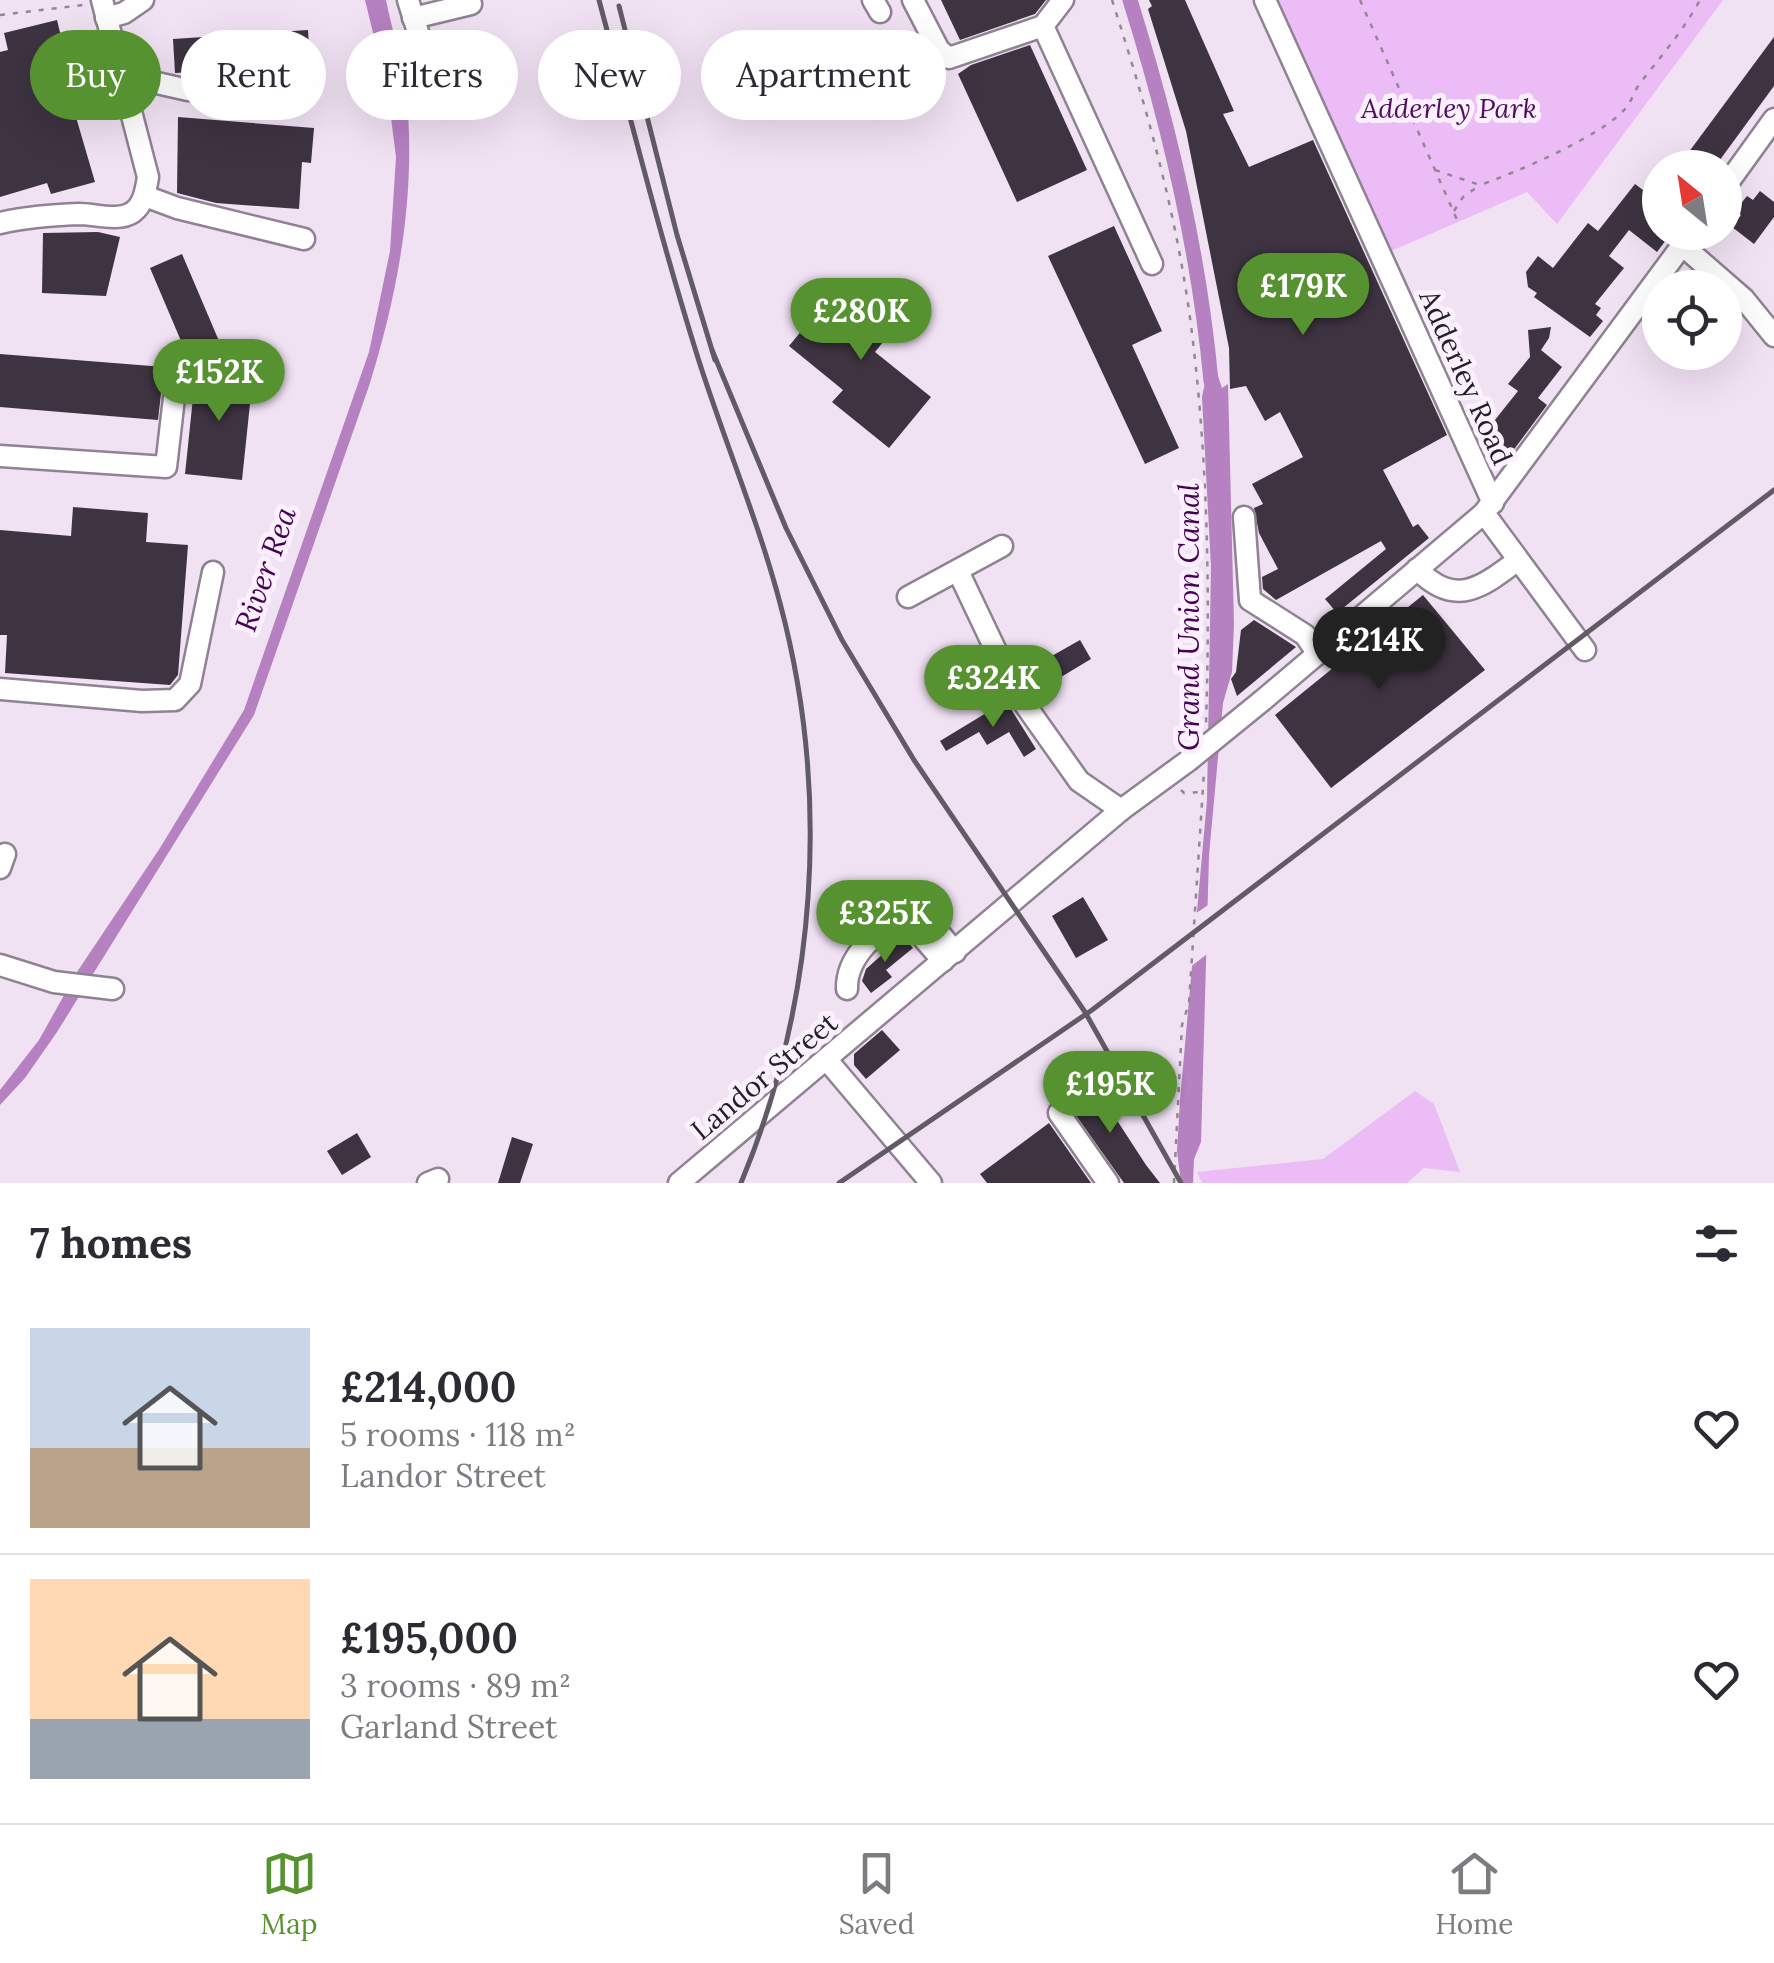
<!DOCTYPE html>
<meta charset="utf-8">
<style>
:root{--surface:#fff;--page:#f2f2f3;--text:#2b2b33;--muted:#7c7c81;--line:#e1e1e2;--accent:#579231}
body{margin:0;font-family:Lora,serif;background:var(--page);color:var(--text);height:100vh;display:flex;flex-direction:column;font-size:38px;white-space:nowrap}
*{box-sizing:border-box;margin:0}
p{font-size:32px;color:var(--muted)}
.icon{flex:none;width:55px;height:55px;fill:none;stroke:currentColor;stroke-width:2;stroke-linecap:round;stroke-linejoin:round}
.map{position:relative;height:1183px;overflow:hidden}
.panel{display:flex;flex-direction:column;background:var(--surface);flex:1}
.panel>*{flex:none}
.banner{position:absolute;left:30px;top:30px;width:1000px;height:90px;display:flex;gap:20px}
.needle{width:65px;rotate:330deg}
.buttons{position:absolute;left:1642px;top:150px;display:grid;gap:20px}
.buttons a{display:grid;place-items:center;width:100px;height:100px;border-radius:50%;background:var(--surface);box-shadow:0 10px 40px #0002;font-size:50px}
.price{position:absolute;translate:-50% -85px;padding:0 22px;border-radius:35px;background:var(--accent);color:#fff;font-size:32px;line-height:65px;filter:drop-shadow(0 2px 5px #0008)}
.price::after{content:'';position:absolute;left:50%;top:60px;width:30px;height:22px;margin-left:-15px;background:inherit;clip-path:polygon(0 0,100% 0,50% 100%)}
.price.active{background:#222;color:#fff}
ul{padding:0;list-style:none}
li{display:flex;align-items:center;gap:30px;height:250px;padding:0 30px}
li+li{border-top:2px solid var(--line)}
li span{display:grid;place-items:center;flex:none;width:280px;height:200px;border-radius:0px;color:#555}
li>.icon{margin-inline-start:auto}
span .icon{width:120px;height:120px;fill:#fffc;stroke-width:1}
li b{font-size:42px}
h2{display:flex;justify-content:space-between;align-items:center;height:120px;padding:0 30px;font-size:42px}
.pill{padding:0 35px;border-radius:45px;background:var(--surface);box-shadow:0 10px 40px #0002;font-size:35px;line-height:90px}
.pill.active{background:var(--accent);color:#fff}
.tabs{display:flex;justify-content:space-around;align-items:center;height:140px;border-top:2px solid var(--line);background:var(--surface);font-size:28px;color:var(--muted)}
.tabs a{display:grid;justify-items:center;gap:5px}
.tabs .active{color:var(--accent)}
.map>svg:first-child{display:block}
</style>
<div class="map">
<svg width="1774" height="1183" viewBox="0 0 1774 1183">
<rect width="100%" height="100%" fill="#f0e1f3"/>
<!-- green -->
<g fill="#ecbcf7">
<polygon points="1278,0 1723,0 1557,224 1527,192 1391,251"/>
<polygon points="1415,1091 1434,1104 1460,1172 1424,1168 1407,1183 1202,1183 1197,1172 1323,1159"/>
</g>
<!-- water -->
<g fill="#b581c1">
<path d="M365 0H386C392 30 402 60 406 90 417 190 399 290 369 386L254 715 57 1032 25 1078 0 1105V1090L39 1040 77 972 160 848 244 710 369 352 390 251 396 157 388 94Z"/>
<polygon points="1213,361 1222,388 1228,384 1234,624 1232,672 1223,703 1209,855 1201,1142 1194,1159 1193,1183 1181,1183 1177,1151 1180,1100 1207,800 1211,567 1202,397 1207,373 1205,362"/>
</g>
<!-- pier -->
<polygon fill="#f0e1f3" points="1214,901 1211,951 1189,968 1192,916"/>
<g fill="none" stroke-linecap="round" stroke-linejoin="round">
<!-- canal -->
<path stroke="#b581c1" stroke-width="15" d="M1130 0C1169 124 1199 251 1211 381"/>
</g>
<!-- building -->
<g fill="#3e3341">
<polygon points="941,0 1046,0 1035,14 960,40"/>
<polygon points="1149,0 1185,0 1234,111 1223,114 1249,167 1313,140 1447,435 1383,470 1413,527 1418,524 1429,538 1337,613 1325,599 1386,549 1381,541 1276,600 1263,589 1262,577 1278,569 1259,533 1254,508 1263,504 1252,484 1303,457 1280,412 1265,421 1246,386 1230,389 1229,348 1186,131 1148,9 1152,6"/>
<polygon points="57,20 72,81 66,83 95,182 51,194 47,183 0,197 0,52 8,50 4,33"/>
<polygon points="308,30 310,65 175,73 173,39"/>
<polygon points="1774,37 1774,86 1714,168 1677,168"/>
<polygon points="1030,45 1087,170 1017,202 958,74 971,65"/>
<polygon points="178,117 314,128 311,163 302,162 299,209 216,203 177,193"/>
<polygon points="1660,169 1660,232 1672,232 1657,252 1629,230 1609,256 1624,268 1595,304 1601,308 1596,315 1603,321 1590,337 1534,297 1537,293 1528,287 1526,272 1538,256 1553,268 1588,223 1598,231 1635,184 1643,190"/>
<polygon points="1760,191 1774,202 1774,217 1754,244 1732,227 1741,215 1735,211 1747,196 1753,200"/>
<polygon points="1114,226 1162,331 1132,345 1179,448 1145,464 1048,256"/>
<polygon points="98,232 120,237 106,296 42,293 43,233"/>
<polygon points="182,254 219,341 187,355 150,268"/>
<polygon points="845,278 899,322 875,352 931,397 889,448 832,402 843,390 789,346"/>
<polygon points="1551,327 1549,338 1541,350 1562,367 1538,398 1547,405 1501,467 1487,456 1479,440 1518,391 1508,384 1530,357 1528,330"/>
<polygon points="0,354 164,367 158,420 0,407"/>
<polygon points="196,369 253,375 242,480 185,474"/>
<polygon points="73,507 148,513 146,542 188,545 178,675 170,685 5,673 7,635 0,635 0,530 71,536"/>
<polygon points="1423,595 1485,670 1331,788 1275,715"/>
<polygon points="1254,620 1296,647 1237,696 1231,679 1236,672 1241,630"/>
<polygon points="1080,640 1091,659 1061,677 1050,657"/>
<polygon points="1006,701 1036,749 1024,757 1009,732 987,745 979,732 946,751 940,741"/>
<polygon points="1083,897 1108,940 1076,958 1052,916"/>
<polygon points="903,936 913,948 886,970 892,977 871,993 862,981 866,969"/>
<polygon points="882,1030 900,1050 866,1079 854,1065 854,1054"/>
<polygon points="1092,1082 1146,1165 1160,1183 1124,1183 1065,1100"/>
<polygon points="1049,1123 1091,1183 987,1183 980,1174"/>
<polygon points="357,1133 371,1157 342,1175 327,1151"/>
<polygon points="512,1137 533,1144 520,1183 498,1183"/>
</g>
<g fill="none" stroke-linecap="round" stroke-linejoin="round">
<defs>
<g id="minor">
<polyline points="408,0 437,93"/>
<polyline points="873,0 880,12"/>
<polyline points="913,0 939,50 949,58 1043,26 1063,0"/>
<polyline points="1265,0 1493,503"/>
<polyline points="106,18 124,13 143,0"/>
<polyline points="413,18 471,4"/>
<polyline points="1043,26 1152,264"/>
<polyline points="123,82 148,81 188,90 297,91"/>
<polyline points="1725,187 1774,119"/>
<polyline points="145,196 177,208 304,239"/>
<path d="M0 223C26 217 52 215 79 214 95 214 119 222 133 212 144 204 146 189 148 177L102 0"/>
<polyline points="1682,245 1744,299 1774,336"/>
<polyline points="0,456 166,467 177,372"/>
<polyline points="1484,513 1585,650"/>
<polyline points="1244,517 1250,600 1305,635 1318,654"/>
<path d="M1417 569C1455 608 1481 588 1518 560"/>
<polyline points="958,571 1014,689 1079,781 1121,810"/>
<polyline points="908,597 1002,546"/>
<polyline points="0,689 142,701 175,700 190,684 213,572"/>
<polyline points="1263,700 1484,513 1692,232"/>
<polyline points="0,868 5,854"/>
<polyline points="943,961 905,917 907,909 917,906 955,952"/>
<polyline points="0,965 54,982 113,989"/>
<path d="M847 989C846 957 877 929 905 917"/>
<polyline points="827,1060 931,1183"/>
<polyline points="1059,1113 1108,1183"/>
<polyline points="428,1183 438,1179"/>
<polyline points="679,1183 1121,810 1188,761"/>
</g>
</defs>
<!-- minor casing -->
<use href="#minor" stroke="#8f8292" stroke-width="25"/>
<!-- path -->
<g stroke="#928894" stroke-width="2.5" stroke-dasharray="5 8" stroke-linecap="butt">
<path d="M1112 0C1148 111 1180 226 1193 342 1208 468 1210 597 1206 724"/>
<polyline points="1360,0 1458,222"/>
<polyline points="0,15 83,5"/>
<path d="M1435 170 1480 185C1515 173 1602 136 1625 109 1632 102 1634 90 1641 82 1662 55 1683 31 1700 0"/>
<polyline points="1454,211 1463,197 1480,185"/>
<polyline points="1181,790 1184,793 1202,792"/>
<polyline points="1174,1183 1182,1025 1189,1003 1204,772"/>
</g>
<!-- minor -->
<use href="#minor" stroke="#fff" stroke-width="20"/>
<!-- rail -->
<g stroke="#625a64" stroke-width="5">
<path d="M599 0C631 120 661 240 698 358 724 440 758 520 780 603 831 794 817 1000 741 1183"/>
<polyline points="619,6 677,235 715,360"/>
<polyline points="712,350 786,528 842,640 914,760 1085,1012 1181,1183"/>
<polyline points="839,1183 1092,1010 1774,490"/>
</g>
<defs>
<polyline id="minor-bridge" points="1188,761 1263,700"/>
</defs>
<!-- minor-bridge casing -->
<use href="#minor-bridge" stroke="#8f8292" stroke-width="25" stroke-linecap="butt"/>
<!-- minor-bridge -->
<use href="#minor-bridge" stroke="#fff" stroke-width="20"/>
</g>
<g text-anchor="middle" dominant-baseline="central" stroke-width="10" stroke-linejoin="round" paint-order="stroke">
<!-- park labels -->
<g font-size="28" font-style="italic" fill="#510e5f" stroke="#fbf0fe">
<text x="1449" y="108">Adderley Park</text>
</g>
<!-- street labels -->
<g font-size="28" fill="#241f25" stroke="#fbf0fe">
<text transform="translate(1466 377) rotate(66)">Adderley Road</text>
<text transform="translate(764 1076) rotate(-40)">Landor Street</text>
</g>
<!-- water labels -->
<g font-size="30" font-style="italic" fill="#470055" stroke="#fbf0fe">
<text transform="translate(265 569) rotate(-71)">River Rea</text>
<text transform="translate(1188 617) rotate(-90)">Grand Union Canal</text>
</g>
</g>
</svg>
<div class="buttons">
<a><svg class="needle" viewBox="-14 -14 28 28"><path d="M0-13l5 13h-10z" fill="#e53935"/><path d="M0 13l5-13h-10z" fill="#7c7c81"/></svg></a>
<a><svg class="icon" aria-label="locate" viewBox="0 0 24 24"><circle cx="12" cy="12" r="6"/><path d="M12 2v4M12 18v4M2 12h4M18 12h4"/></svg></a>
</div>
<b class="price" style="left:1303px;top:338px">£179K</b>
<b class="price" style="left:861px;top:363px">£280K</b>
<b class="price" style="left:219px;top:424px">£152K</b>
<b class="price active" style="left:1379px;top:692px">£214K</b>
<b class="price" style="left:993px;top:730px">£324K</b>
<b class="price" style="left:885px;top:965px">£325K</b>
<b class="price" style="left:1110px;top:1136px">£195K</b>
<div class="banner">
<a class="pill active">Buy</a>
<a class="pill">Rent</a>
<a class="pill">Filters</a>
<a class="pill">New</a>
<a class="pill">Apartment</a>
</div>
</div>
<section class="panel">
<h2>7 homes<svg class="icon" aria-label="filters" viewBox="0 0 24 24"><path d="M4 7h16M4 17h16"/><circle cx="9" cy="7" r="2"/><circle cx="15" cy="17" r="2"/></svg></h2>
<ul>
<li><span style="background:linear-gradient(#c9d6e8 60%,#b9a48a 0)"><svg class="icon" aria-label="home" viewBox="0 0 24 24"><path d="M3 11l9-7 9 7M6 9v11h12V9"/></svg></span><div><b>£214,000</b><p>5 rooms · 118 m²</p><p>Landor Street</p></div><svg class="icon" aria-label="heart" viewBox="0 0 24 24"><path d="M12 20l-8-8c-3-5 5-10 8-4 3-6 11-1 8 4z"/></svg></li>
<li><span style="background:linear-gradient(#ffd9b3 70%,#9aa5b1 0)"><svg class="icon" aria-label="home" viewBox="0 0 24 24"><path d="M3 11l9-7 9 7M6 9v11h12V9"/></svg></span><div><b>£195,000</b><p>3 rooms · 89 m²</p><p>Garland Street</p></div><svg class="icon" aria-label="heart" viewBox="0 0 24 24"><path d="M12 20l-8-8c-3-5 5-10 8-4 3-6 11-1 8 4z"/></svg></li>
</ul>
</section>
<nav class="tabs">
<a class="active"><svg class="icon" aria-label="map" viewBox="0 0 24 24"><path d="M3 6l6-2 6 2 6-2v14l-6 2-6-2-6 2zM9 4v14M15 6v14"/></svg>Map</a>
<a><svg class="icon" aria-label="saved" viewBox="0 0 24 24"><path d="M7 4h10v16l-5-4-5 4z"/></svg>Saved</a>
<a><svg class="icon" aria-label="home" viewBox="0 0 24 24"><path d="M3 11l9-7 9 7M6 9v11h12V9"/></svg>Home</a>
</nav>
